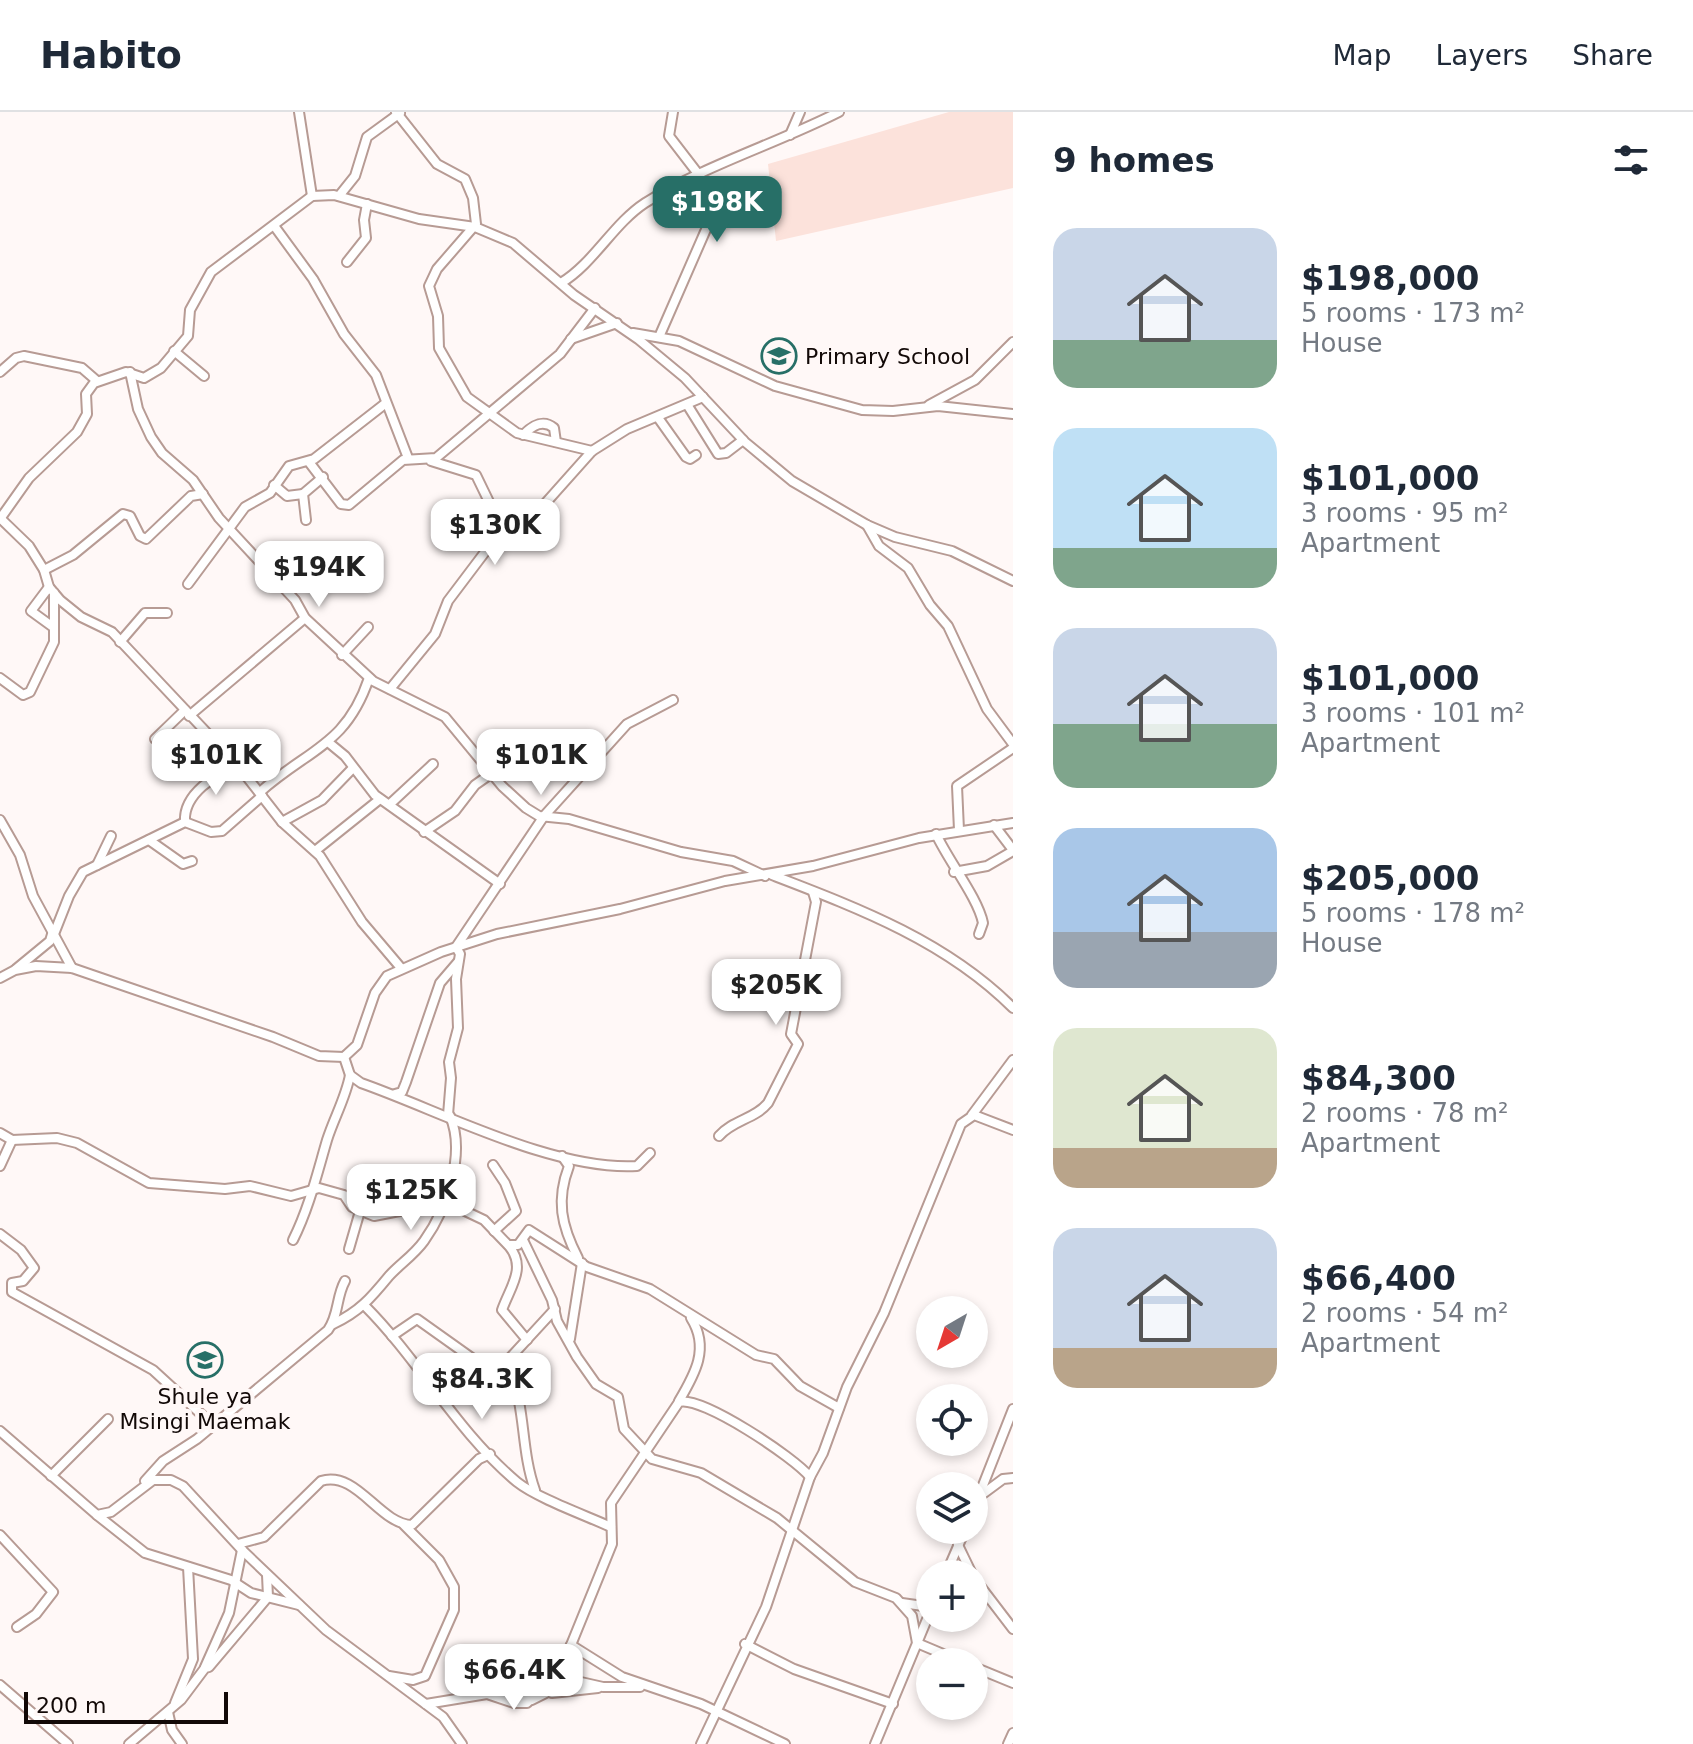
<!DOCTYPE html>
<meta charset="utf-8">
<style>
:root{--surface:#fff;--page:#f6f6f7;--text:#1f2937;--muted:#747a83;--line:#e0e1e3;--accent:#276f67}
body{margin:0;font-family:"DejaVu Sans",sans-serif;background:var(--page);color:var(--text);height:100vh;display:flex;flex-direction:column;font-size:30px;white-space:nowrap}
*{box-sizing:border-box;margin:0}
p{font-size:26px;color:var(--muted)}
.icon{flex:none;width:44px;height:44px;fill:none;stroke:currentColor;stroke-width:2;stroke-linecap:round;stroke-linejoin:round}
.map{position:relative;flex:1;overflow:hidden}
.side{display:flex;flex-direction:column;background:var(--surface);width:680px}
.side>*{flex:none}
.needle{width:52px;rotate:219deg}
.controls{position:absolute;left:916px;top:1184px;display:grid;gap:16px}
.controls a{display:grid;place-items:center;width:72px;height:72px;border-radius:50%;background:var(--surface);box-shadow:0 4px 12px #0003;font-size:40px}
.scale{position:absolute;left:24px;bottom:20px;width:204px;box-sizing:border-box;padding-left:8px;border:4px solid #120907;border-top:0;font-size:22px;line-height:28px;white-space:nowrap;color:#120907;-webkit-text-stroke:6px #fff8f7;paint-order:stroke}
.price{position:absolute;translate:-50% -68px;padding:0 18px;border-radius:16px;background:#fff;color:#222;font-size:26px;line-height:52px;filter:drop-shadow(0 2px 4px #0008)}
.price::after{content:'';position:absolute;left:50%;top:48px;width:24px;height:18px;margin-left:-12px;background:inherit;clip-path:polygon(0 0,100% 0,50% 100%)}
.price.current{background:var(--accent);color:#fff}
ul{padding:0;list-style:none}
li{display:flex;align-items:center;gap:24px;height:200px;padding:0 40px}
li span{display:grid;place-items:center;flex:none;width:224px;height:160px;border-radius:24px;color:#555}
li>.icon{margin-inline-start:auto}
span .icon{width:96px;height:96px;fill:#fffc;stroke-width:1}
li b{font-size:34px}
h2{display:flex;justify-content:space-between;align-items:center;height:96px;padding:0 40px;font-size:34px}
header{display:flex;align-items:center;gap:48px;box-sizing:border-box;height:112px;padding:0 40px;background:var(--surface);border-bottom:2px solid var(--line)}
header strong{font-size:38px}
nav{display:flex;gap:44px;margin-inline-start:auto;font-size:28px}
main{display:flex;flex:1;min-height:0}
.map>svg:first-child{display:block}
</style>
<header>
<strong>Habito</strong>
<nav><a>Map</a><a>Layers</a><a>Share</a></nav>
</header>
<main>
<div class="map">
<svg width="1013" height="1632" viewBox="0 0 1013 1632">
<rect width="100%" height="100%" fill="#fff8f7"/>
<!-- green -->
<polygon fill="#fce2db" points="949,0 1013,0 1013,76 776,129 768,52"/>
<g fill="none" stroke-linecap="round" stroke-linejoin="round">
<defs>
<g id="street">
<polyline points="299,0 312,84"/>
<polyline points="396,0 437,52 465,67 473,86 476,112 437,157 429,174 438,204 439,236 467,285 517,321 592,339"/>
<polyline points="673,0 669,24 699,63"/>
<polyline points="790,23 800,0"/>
<polyline points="339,84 355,64 367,25 400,1"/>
<polyline points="275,115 313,167 344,222 376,263 408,346"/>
<polyline points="347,150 366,126 364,108 367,92"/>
<path d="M561 171C594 151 613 112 645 91 705 53 776 32 839 0"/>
<polyline points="633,221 679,229 775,274 862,298 893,299 938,294 1013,302"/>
<polyline points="659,225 711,106 703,84 671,77"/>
<polyline points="571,227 617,211"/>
<polyline points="174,239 204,264"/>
<polyline points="0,260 16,246 24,244 82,256 97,269"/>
<polyline points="130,260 138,297 151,325 162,341 193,368 219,406 295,488 305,506 373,569 445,605 502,674 526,696 539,704 569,707 681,740 733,749 765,764"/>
<polyline points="929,293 975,268 1013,230"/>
<polyline points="688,294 718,342 726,341 743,328"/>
<polyline points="659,307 686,345 690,347 696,343"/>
<path d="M523 323C533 313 543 307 554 316L556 330"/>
<polyline points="309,350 341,392 349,393 403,348 436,346 560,242 595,196"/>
<polyline points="274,373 287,384 303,382"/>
<polyline points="0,407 29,366 77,320 87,302 86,282 94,271 126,260 144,266 161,256 188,224 190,198 211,160 312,84 334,83 419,107 475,115 513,131 574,183 638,227 685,266 745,330 792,369 867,413 895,425 952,439 1013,469"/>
<polyline points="1,407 29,434 44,458 49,475 60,488 81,505 112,520 240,656 282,710 320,744 362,810 401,856"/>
<polyline points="306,408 303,382 323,365"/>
<polyline points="867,413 879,434 908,456 930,493 948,514 987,597 1013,632"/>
<polyline points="491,421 518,422 592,339 627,317 703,285"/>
<polyline points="44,458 73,443 123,402 130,404 140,424 146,427 191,384 203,382"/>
<polyline points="188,472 245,395 270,381 289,354 314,347 386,291"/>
<polyline points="49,475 31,499 53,515"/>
<polyline points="120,530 145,501 167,501"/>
<polyline points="342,543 368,515"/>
<polyline points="0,566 23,583 30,580 54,530 54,481"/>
<polyline points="390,577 435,522 448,489 485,440 491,422 492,396 476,363 431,349"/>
<polyline points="189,604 305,506"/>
<polyline points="155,627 185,598"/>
<polyline points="328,630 345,644 375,683 500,772"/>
<polyline points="565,635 590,655"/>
<path d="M260 680C308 637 346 634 369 566"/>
<polyline points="390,692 433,652"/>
<polyline points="0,708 20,743 33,784 72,856"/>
<path d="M185 710C183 683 215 660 240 656"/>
<polyline points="282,710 322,688 352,657"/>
<polyline points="994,713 1013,738"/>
<polyline points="959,718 957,674 1013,636"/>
<polyline points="424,720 455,699 475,673 492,661"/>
<path d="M936 722C949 750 978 786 983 811L979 822"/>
<polyline points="149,728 183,752 192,749"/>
<polyline points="315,739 380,687"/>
<polyline points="97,753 111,724"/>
<polyline points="954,760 987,754 1013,739"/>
<path d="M772 763C858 796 946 829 1013 896"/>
<polyline points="54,822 69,784 83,760 185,710 211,720 222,719 262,684"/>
<polyline points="16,857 50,829 53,819"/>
<polyline points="0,866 15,858 36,854 72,856 273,925 319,944 344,945 357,933 375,881 387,864 441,840 497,822 620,797 725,769 813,754 919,726 1013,711"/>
<path d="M344 945 350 963 361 971C441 999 553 1059 637 1054L650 1041"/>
<polyline points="395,982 402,980 406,970 440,871 458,850"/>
<polyline points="448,1003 451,966 449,950 458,916 456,867 460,842 456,835 544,704 627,612 673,588"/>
<polyline points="972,1003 1013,948"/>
<polyline points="0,1021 12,1028 57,1026 77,1031 149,1071 225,1077 250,1074 291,1084 319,1076 344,1083 352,1095 374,1104 420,1095 443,1096"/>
<path d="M719 1024C733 1008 755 1007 768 991L798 932 791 922 816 790 813 780"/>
<path d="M562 1044 569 1054C556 1088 561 1113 578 1146"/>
<polyline points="493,1053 505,1071 516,1099 494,1119"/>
<polyline points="0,1054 12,1028"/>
<polyline points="465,1099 484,1108 508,1133 518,1133 529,1118 587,1155 650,1177 756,1243 774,1247 800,1274 839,1296"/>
<polyline points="0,1122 21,1138 34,1156 23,1169 12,1171 12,1180 153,1258 213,1313"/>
<path d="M293 1128C309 1096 317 1062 327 1028 334 1006 346 985 350 963"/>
<polyline points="523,1128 552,1188 557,1209 577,1245 596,1272 618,1285 624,1317 652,1347 701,1361 777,1406 855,1470 896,1486 912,1504 917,1531 962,1550"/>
<path d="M509 1134C527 1156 510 1175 502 1198L527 1228"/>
<polyline points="349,1137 360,1099"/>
<path d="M365 1194C419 1248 457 1320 517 1370 537 1386 587 1404 611 1415"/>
<path d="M333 1212C359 1200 371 1186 389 1164 400 1152 414 1143 424 1129 447 1097 466 1041 450 1004"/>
<path d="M392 1224 417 1207 476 1249 514 1267C525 1304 522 1342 535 1378"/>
<polyline points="570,1227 582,1151"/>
<polyline points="498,1259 555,1197"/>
<path d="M679 1289C695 1262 710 1236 691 1206"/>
<polyline points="0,1319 97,1403 111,1400 153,1368 171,1368 183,1374 242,1438 326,1518 443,1605 462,1632"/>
<polyline points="51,1364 108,1307"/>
<path d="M145 1369 163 1349 197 1327 328 1218C339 1203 336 1185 345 1169"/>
<polyline points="980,1384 1003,1367 1013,1366"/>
<polyline points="974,1396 1013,1297"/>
<polyline points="97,1403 145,1441 231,1468 251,1481 299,1493"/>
<polyline points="0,1423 53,1480 36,1502 17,1515"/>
<path d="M238 1432 264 1425 321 1369C357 1358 379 1412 412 1413L479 1347 490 1342"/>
<polyline points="958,1433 972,1462"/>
<polyline points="946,1462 965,1418"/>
<polyline points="974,1466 1013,1517"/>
<polyline points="902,1491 930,1495"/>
<polyline points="745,1532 794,1557 893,1592"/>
<polyline points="571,1533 622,1565 701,1592 785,1632"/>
<polyline points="205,1555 229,1501 242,1438"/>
<polyline points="974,1555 1013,1571"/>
<polyline points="389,1564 413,1568 425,1564 454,1498 454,1475 439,1448 404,1413"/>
<polyline points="0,1573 68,1632"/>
<polyline points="552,1581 598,1576"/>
<polyline points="504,1583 526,1584 537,1581"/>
<polyline points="532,1588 572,1568 603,1575 640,1575"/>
<polyline points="175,1591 193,1547 188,1455"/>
<path d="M426 1592 487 1582 514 1591H527L551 1567 571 1533 612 1432 611 1391 679 1290C701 1283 795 1346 810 1365"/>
<polyline points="168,1600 172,1618 182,1632"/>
<polyline points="129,1632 181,1588 205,1556 209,1555 268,1485 267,1463"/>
<polyline points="701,1632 766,1495 810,1365 823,1341 847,1275 884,1201 961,1012 974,1003 1013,1018"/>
<polyline points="875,1632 930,1500"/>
<polyline points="1008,1632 1013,1621"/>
</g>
</defs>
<!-- street casing -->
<use href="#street" stroke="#b79b94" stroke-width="12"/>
<!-- street -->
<use href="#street" stroke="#fff" stroke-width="8"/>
</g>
<!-- icons -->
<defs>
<symbol id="school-ring" viewBox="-11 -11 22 22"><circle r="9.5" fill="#fff8f7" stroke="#276f67" stroke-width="1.5"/><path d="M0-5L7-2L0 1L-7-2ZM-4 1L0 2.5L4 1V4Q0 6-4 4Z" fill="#276f67"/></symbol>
</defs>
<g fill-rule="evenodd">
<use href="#school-ring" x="759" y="224" width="40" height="40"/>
<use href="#school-ring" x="185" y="1228" width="40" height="40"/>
</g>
<g text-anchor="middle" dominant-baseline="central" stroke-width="8" stroke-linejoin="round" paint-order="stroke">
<!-- poi labels -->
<g font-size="22" fill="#120907" stroke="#fff8f7" text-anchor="start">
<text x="805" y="244">Primary School</text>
<text x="205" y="1284" text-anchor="middle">Shule ya<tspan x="205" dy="25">Msingi Maemak</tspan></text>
</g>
</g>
</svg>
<div class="controls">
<a><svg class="needle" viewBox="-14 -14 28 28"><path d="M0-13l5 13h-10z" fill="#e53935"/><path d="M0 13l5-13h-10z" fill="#747a83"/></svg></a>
<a><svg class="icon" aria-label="locate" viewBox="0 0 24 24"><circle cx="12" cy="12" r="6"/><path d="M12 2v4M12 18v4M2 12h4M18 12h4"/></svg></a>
<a><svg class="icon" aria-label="layers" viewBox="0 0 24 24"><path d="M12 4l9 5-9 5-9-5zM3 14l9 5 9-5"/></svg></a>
<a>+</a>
<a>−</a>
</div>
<div class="scale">200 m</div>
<b class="price current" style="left:717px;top:132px">$198K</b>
<b class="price" style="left:495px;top:455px">$130K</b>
<b class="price" style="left:319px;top:497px">$194K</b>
<b class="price" style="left:216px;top:685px">$101K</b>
<b class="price" style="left:541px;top:685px">$101K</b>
<b class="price" style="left:776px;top:915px">$205K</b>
<b class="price" style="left:411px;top:1120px">$125K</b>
<b class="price" style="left:482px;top:1309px">$84.3K</b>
<b class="price" style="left:514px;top:1600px">$66.4K</b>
</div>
<section class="side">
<h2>9 homes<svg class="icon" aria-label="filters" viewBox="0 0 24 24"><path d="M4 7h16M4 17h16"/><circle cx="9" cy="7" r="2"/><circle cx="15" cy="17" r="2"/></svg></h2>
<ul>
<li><span style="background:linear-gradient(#c9d6e8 70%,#7fa58c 0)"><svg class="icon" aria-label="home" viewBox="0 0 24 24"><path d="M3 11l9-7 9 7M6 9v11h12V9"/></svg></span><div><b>$198,000</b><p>5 rooms · 173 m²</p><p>House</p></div></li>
<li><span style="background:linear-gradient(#bfe0f5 75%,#7fa58c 0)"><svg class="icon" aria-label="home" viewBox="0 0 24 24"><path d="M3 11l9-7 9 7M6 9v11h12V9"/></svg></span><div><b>$101,000</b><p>3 rooms · 95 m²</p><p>Apartment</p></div></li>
<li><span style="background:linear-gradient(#c9d6e8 60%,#7fa58c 0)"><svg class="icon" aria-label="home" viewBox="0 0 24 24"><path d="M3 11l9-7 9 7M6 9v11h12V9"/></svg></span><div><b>$101,000</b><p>3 rooms · 101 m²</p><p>Apartment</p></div></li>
<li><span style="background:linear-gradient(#a9c7e8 65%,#9aa5b1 0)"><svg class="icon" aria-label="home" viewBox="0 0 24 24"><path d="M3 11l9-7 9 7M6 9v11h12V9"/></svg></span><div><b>$205,000</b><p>5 rooms · 178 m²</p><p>House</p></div></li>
<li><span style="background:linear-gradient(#dfe7d0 75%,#b9a48a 0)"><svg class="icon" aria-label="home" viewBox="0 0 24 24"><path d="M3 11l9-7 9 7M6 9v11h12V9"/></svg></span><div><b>$84,300</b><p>2 rooms · 78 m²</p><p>Apartment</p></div></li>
<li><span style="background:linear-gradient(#c9d6e8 75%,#b9a48a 0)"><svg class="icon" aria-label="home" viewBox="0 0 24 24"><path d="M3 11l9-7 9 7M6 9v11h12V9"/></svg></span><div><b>$66,400</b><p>2 rooms · 54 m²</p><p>Apartment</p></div></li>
</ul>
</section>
</main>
